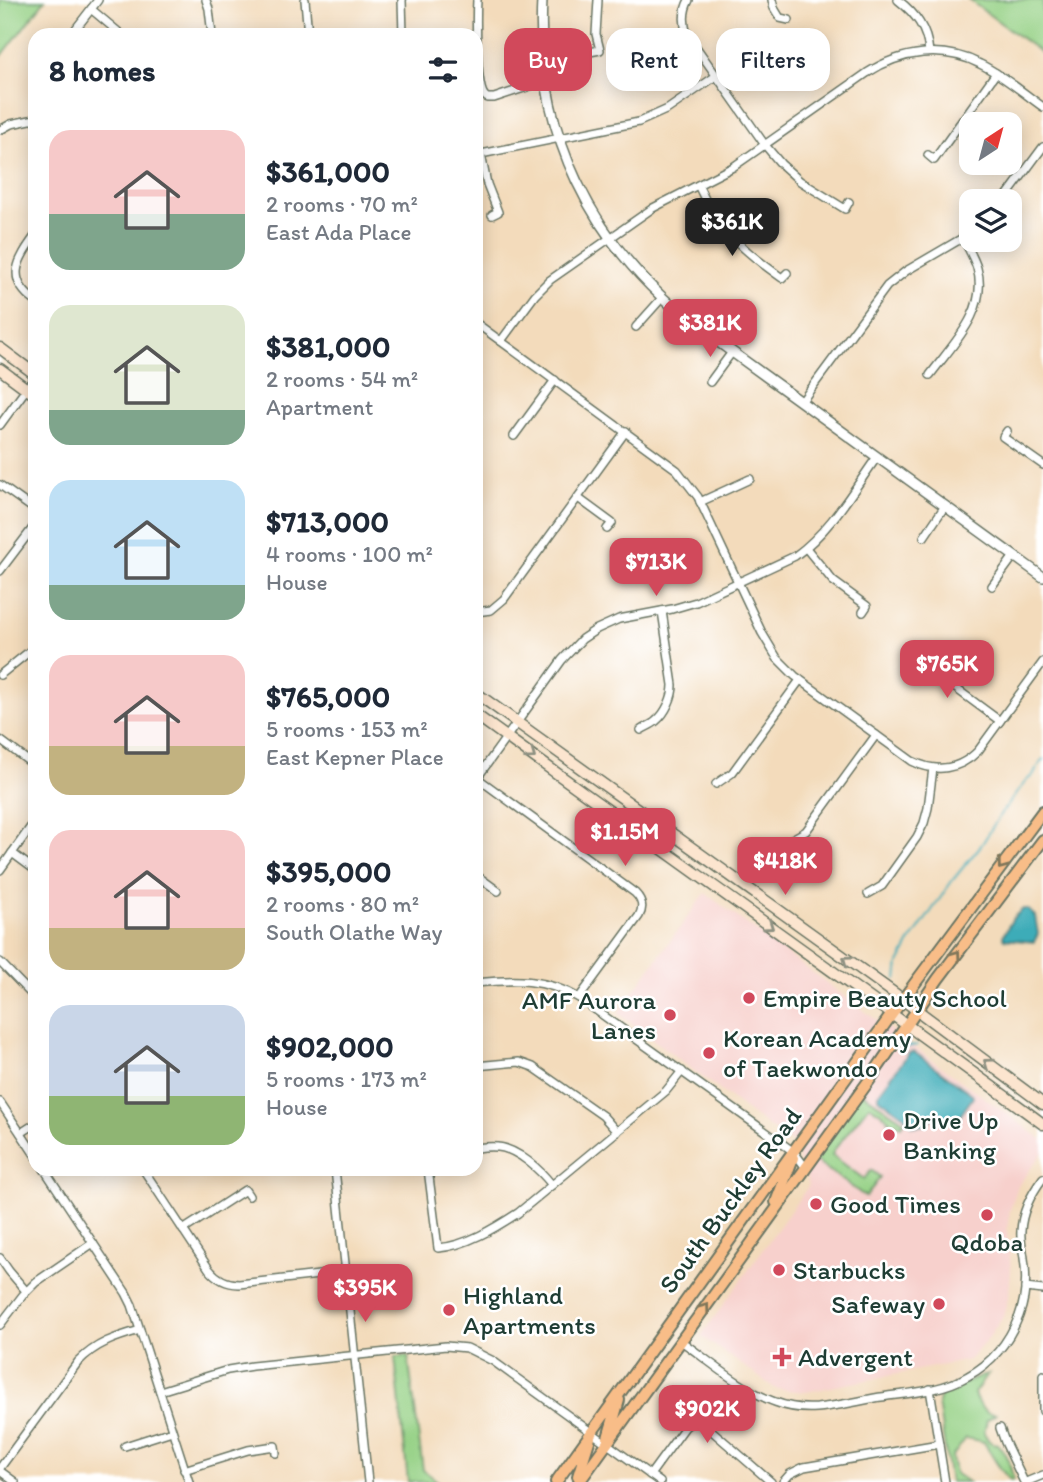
<!DOCTYPE html>
<meta charset="utf-8">
<style>
:root{--surface:#fff;--page:#f6f6f7;--text:#1f2937;--muted:#747a83;--accent:#d1495b}
body{margin:0;font-family:Itim,sans-serif;background:var(--page);color:var(--text);height:100vh;display:flex;flex-direction:column;font-size:26px;white-space:nowrap}
*{box-sizing:border-box;margin:0}
p{font-size:23px;color:var(--muted)}
.icon{flex:none;width:38px;height:38px;fill:none;stroke:currentColor;stroke-width:2;stroke-linecap:round;stroke-linejoin:round}
.map{position:relative;flex:1;overflow:hidden}
.panel{position:absolute;left:28px;top:28px;width:455px;height:1148px;display:flex;flex-direction:column;background:var(--surface);border-radius:21px;box-shadow:0 4px 18px #0003}
.panel>*{flex:none}
.top-card{position:absolute;left:504px;top:28px;width:434px;height:63px;display:flex;gap:14px}
.needle{width:46px;rotate:36deg}
.buttons{position:absolute;left:959px;top:112px;display:grid;gap:14px}
.buttons a{display:grid;place-items:center;width:63px;height:63px;border-radius:14px;background:var(--surface);box-shadow:0 4px 18px #0003;font-size:35px}
.price{position:absolute;translate:-50% -60px;padding:0 16px;border-radius:14px;background:var(--accent);color:#fff;font-size:23px;line-height:46px;filter:drop-shadow(0 2px 4px #0008)}
.price::after{content:'';position:absolute;left:50%;top:42px;width:21px;height:16px;margin-left:-10px;background:inherit;clip-path:polygon(0 0,100% 0,50% 100%)}
.price.on{background:#222;color:#fff}
ul{padding:0;list-style:none}
li{display:flex;align-items:center;gap:21px;height:175px;padding:0 21px}
li span{display:grid;place-items:center;flex:none;width:196px;height:140px;border-radius:21px;color:#555}
li>.icon{margin-inline-start:auto}
span .icon{width:84px;height:84px;fill:#fffc;stroke-width:1}
li b{font-size:30px}
h2{display:flex;justify-content:space-between;align-items:center;height:84px;padding:0 21px;font-size:30px}
.tag{padding:0 24px;border-radius:21px;background:var(--surface);box-shadow:0 4px 18px #0003;font-size:24px;line-height:63px}
.tag.on{background:var(--accent);color:#fff}
.map>svg:first-child{display:block}
</style>
<div class="map">
<svg width="1043" height="1482" viewBox="0 0 1043 1482">
<rect width="100%" height="100%" fill="#fff"/>
<filter id="ink" filterUnits="userSpaceOnUse"><feTurbulence type="fractalNoise" baseFrequency=".0143" numOctaves="2"/><feDisplacementMap in="SourceGraphic" scale="14" xChannelSelector="R" yChannelSelector="G"/><feConvolveMatrix kernelMatrix="1 2 1 2 8 2 1 2 1" color-interpolation-filters="sRGB"/></filter>
<filter id="wash" filterUnits="userSpaceOnUse"><feTurbulence type="fractalNoise" baseFrequency=".00686" numOctaves="4" result="noise"/><feDisplacementMap in="SourceGraphic" scale="28" xChannelSelector="R" yChannelSelector="G"/><feGaussianBlur stdDeviation="1.57" result="paint"/><feColorMatrix in="noise" values="0 0 0 0 0 0 0 0 0 0 0 0 0 0 0 0 0 1.4 0 .05"/><feComposite in="paint" operator="in"/></filter>
<g filter="url(#wash)">
<rect width="100%" height="100%" fill="#f3dbbb"/>
<!-- built -->
<polygon fill="#f7d0cc" points="705,893 863,1010 1043,1140 1043,1152 1018,1186 1010,1210 1007,1229 1011,1269 1009,1295 1003,1317 988,1339 969,1360 806,1392 776,1389 701,1336 809,1185 792,1142 767,1126 618,1013"/>
<!-- green -->
<g fill="#96d186" stroke="#5a875d" stroke-width="2">
<polygon points="0,0 45,0 0,58"/>
<polygon points="969,0 1043,0 1043,54"/>
<polygon points="861,1092 905,1122 901,1126 894,1122 888,1121 889,1119 869,1105 835,1149 832,1155 864,1179 871,1170 880,1177 866,1197 813,1159"/>
<polygon points="408,1356 423,1470 439,1482 408,1482 395,1357"/>
<path d="M988 1374 974 1393C975 1400 981 1409 987 1412 990 1414 993 1413 996 1414L987 1420 984 1433 989 1441 994 1444 996 1443C1006 1451 1011 1467 1013 1479L1011 1481C1000 1470 992 1456 984 1442L966 1438 952 1457 955 1473 968 1482H950L938 1403 940 1395 945 1391Z"/>
</g>
<!-- water -->
<g fill="#3cacb8" stroke="#2e7476" stroke-width="2">
<polygon points="1023,909 1027,909 1035,916 1038,934 1034,942 1004,939 1003,936 1013,918"/>
<polygon points="914,1052 972,1094 973,1097 957,1120 951,1121 935,1116 924,1125 913,1126 904,1116 879,1098 879,1093 909,1053"/>
</g>
<g fill="none" stroke-linecap="round" stroke-linejoin="round">
<!-- stream -->
<g stroke="#3cacb8" stroke-width="2">
<polyline points="897,979 899,963 910,942 952,881 982,844 1002,812 1026,781 1033,775 1043,759"/>
<polyline points="902,1048 917,1045"/>
</g>
</g>
</g>
<g filter="url(#ink)">
<g fill="none" stroke-linecap="round" stroke-linejoin="round">
<defs>
<g id="minor">
<polyline points="206,0 209,9 212,35"/>
<polyline points="305,0 308,35"/>
<polyline points="402,0 403,35"/>
<path d="M477 0C476 16 476 84 484 95 487 99 489 98 494 98L545 81"/>
<path d="M689 0C683 11 683 22 687 34L765 145 781 164 800 181 845 209 849 202"/>
<polyline points="772,0 774,8 780,18 789,20"/>
<path d="M898 0C916 14 927 29 929 52"/>
<polyline points="91,9 122,35"/>
<polyline points="71,35 98,0"/>
<polyline points="543,61 600,50 596,34 598,0"/>
<polyline points="0,130 11,124 35,119"/>
<polyline points="481,154 487,184 498,212 492,215"/>
<polyline points="476,155 639,122 668,109 716,76"/>
<polyline points="928,155 934,160 996,73"/>
<path d="M698 185C717 228 745 252 782 278L787 273"/>
<polyline points="1003,201 1043,147"/>
<path d="M35 236C18 260 5 279 35 301"/>
<path d="M476 323 677 470 698 497 762 633 777 658 795 676 912 761C936 773 959 770 978 751L1043 662"/>
<polyline points="636,327 662,298"/>
<path d="M501 341 535 295 550 280 653 208 733 167 867 73C901 51 943 45 980 64 1003 75 1023 93 1043 107"/>
<path d="M930 375C953 344 989 310 977 268 974 258 968 248 963 238"/>
<polyline points="710,382 732,352"/>
<polyline points="802,401 887,286 906,271 971,233"/>
<polyline points="0,425 35,377"/>
<polyline points="1007,431 1003,437 1043,465"/>
<polyline points="514,436 555,380"/>
<polyline points="0,485 35,510"/>
<polyline points="578,498 612,523 607,529"/>
<polyline points="700,502 750,479"/>
<polyline points="924,537 945,506"/>
<polyline points="806,548 833,581 867,606 863,612"/>
<polyline points="0,571 35,525"/>
<polyline points="992,586 1014,556"/>
<polyline points="476,612 491,610 504,599 626,431"/>
<polyline points="939,668 935,673 1000,721"/>
<polyline points="0,675 35,647"/>
<path d="M641 730C645 727 652 725 656 721 666 713 673 697 673 685L662 611"/>
<polyline points="0,740 35,766"/>
<path d="M476 777 635 893C642 900 644 907 639 916L579 998"/>
<path d="M477 778 562 660 582 639 597 629 619 619 672 609 696 602 795 556C830 531 852 492 877 457"/>
<polyline points="716,784 732,773 800,680"/>
<polyline points="792,839 806,831 876,735"/>
<polyline points="12,853 35,870"/>
<polyline points="0,870 35,821"/>
<polyline points="476,875 498,891"/>
<polyline points="868,894 882,886 917,837 924,823 928,808 933,768"/>
<polyline points="0,962 35,998"/>
<path d="M476 983C515 979 544 978 579 998L794 1152 806 1168"/>
<polyline points="476,1066 519,1062 533,1067 603,1116 617,1132"/>
<polyline points="0,1102 35,1155"/>
<polyline points="21,1133 35,1124"/>
<path d="M476 1148C483 1147 491 1146 498 1147 518 1149 540 1170 552 1185"/>
<polyline points="44,1169 126,1293 132,1305 189,1482"/>
<path d="M143 1169 209 1269C217 1279 226 1284 239 1284L346 1272"/>
<polyline points="335,1169 368,1482"/>
<path d="M428 1169 438 1248C466 1246 495 1228 518 1213L666 1091 682 1071"/>
<polyline points="183,1230 245,1190 249,1196"/>
<polyline points="0,1258 9,1271 26,1291"/>
<polyline points="1025,1288 1043,1290"/>
<polyline points="0,1325 23,1295 36,1282 93,1243"/>
<path d="M681 1341C708 1360 745 1392 775 1402 788 1407 803 1409 817 1408 836 1406 856 1402 875 1398 906 1393 941 1392 968 1376 992 1363 1009 1341 1019 1316 1026 1297 1027 1277 1024 1258 1023 1249 1020 1240 1021 1231 1022 1211 1031 1194 1043 1178"/>
<polyline points="1043,1375 1043,1411"/>
<polyline points="930,1389 945,1482"/>
<polyline points="160,1391 228,1370 252,1366 446,1346 467,1348 493,1361 660,1482"/>
<polyline points="1000,1428 1005,1442 1024,1482"/>
<polyline points="125,1446 172,1431"/>
<path d="M0 1468 78 1362C96 1343 116 1337 140 1330"/>
<polyline points="184,1470 248,1450 275,1446 276,1453"/>
<polyline points="0,1471 15,1482"/>
<path d="M650 1475 685 1427C691 1421 696 1420 704 1424L771 1482"/>
<polyline points="783,1482 790,1474 804,1467 939,1444"/>
<polyline points="1026,1482 1043,1475"/>
</g>
<path id="tertiary" d="M542 0C535 131 591 245 695 325L1043 577"/>
<g id="secondary">
<polyline points="0,348 35,374"/>
<polyline points="0,369 35,395"/>
<polyline points="476,693 894,993 1043,1104"/>
<path d="M476 715C665 852 855 986 1043 1124"/>
</g>
<g id="primary">
<polyline points="776,1202 793,1158"/>
<polyline points="608,1438 619,1400"/>
<polyline points="578,1476 590,1438"/>
<polyline points="556,1482 892,1014 1043,811"/>
<polyline points="579,1482 868,1082 938,979 1043,840"/>
</g>
</defs>
<!-- minor casing -->
<use href="#minor" stroke="#697463" stroke-width="10"/>
<!-- tertiary casing -->
<use href="#tertiary" stroke="#697463" stroke-width="12"/>
<!-- secondary casing -->
<use href="#secondary" stroke="#697463" stroke-width="13"/>
<!-- primary casing -->
<use href="#primary" stroke="#697463" stroke-width="14"/>
<!-- minor -->
<use href="#minor" stroke="#fff" stroke-width="7"/>
<!-- tertiary -->
<use href="#tertiary" stroke="#fff" stroke-width="9"/>
<!-- secondary -->
<use href="#secondary" stroke="#fce5cf" stroke-width="10"/>
<!-- primary -->
<use href="#primary" stroke="#f8bd88" stroke-width="10"/>
</g>
<!-- one-way arrows -->
<defs><path id="oneway-chevron" d="M-2-3.5L2.5 0L-2 3.5" fill="none" stroke-width="1.6" stroke-linecap="round" stroke-linejoin="round" transform="scale(1.75)"/></defs>
<g stroke="#8e9182">
<use href="#oneway-chevron" transform="translate(531 755) rotate(36)"/>
<use href="#oneway-chevron" transform="translate(769 926) rotate(35)"/>
<use href="#oneway-chevron" transform="translate(847 960) rotate(-144)"/>
<use href="#oneway-chevron" transform="translate(988 1063) rotate(-144)"/>
</g>
<g stroke="#81775a">
<use href="#oneway-chevron" transform="translate(1002 865) rotate(127)"/>
<use href="#oneway-chevron" transform="translate(956 955) rotate(-54)"/>
<use href="#oneway-chevron" transform="translate(705 1308) rotate(-54)"/>
</g>
</g>
<!-- markers -->
<g fill="#d1495b" stroke="#fff" stroke-width="2.5">
<circle cx="749" cy="998" r="7"/>
<circle cx="670" cy="1015" r="7"/>
<circle cx="709" cy="1053" r="7"/>
<circle cx="889" cy="1135" r="7"/>
<circle cx="816" cy="1204" r="7"/>
<circle cx="987" cy="1215" r="7"/>
<circle cx="779" cy="1270" r="7"/>
<circle cx="939" cy="1304" r="7"/>
<circle cx="449" cy="1310" r="7"/>
<path d="M778.5 1346.5h7v7h7v7h-7v7h-7v-7h-7v-7h7z"/>
</g>
<g text-anchor="middle" dominant-baseline="central" stroke-width="5" stroke-linejoin="round" paint-order="stroke">
<!-- poi labels -->
<g font-size="26" fill="#1f3d34" stroke="#fff" text-anchor="start">
<text x="763" y="998">Empire Beauty School</text>
<text x="656" y="1000" text-anchor="end">AMF Aurora<tspan x="656" dy="30">Lanes</tspan></text>
<text x="723" y="1038">Korean Academy<tspan x="723" dy="30">of Taekwondo</tspan></text>
<text x="903" y="1120">Drive Up<tspan x="903" dy="30">Banking</tspan></text>
<text x="830" y="1204">Good Times</text>
<text x="987" y="1242" text-anchor="middle">Qdoba</text>
<text x="793" y="1270">Starbucks</text>
<text x="463" y="1295">Highland<tspan x="463" dy="30">Apartments</tspan></text>
<text x="925" y="1304" text-anchor="end">Safeway</text>
<text x="798" y="1357">Advergent</text>
</g>
<!-- street labels -->
<g font-size="26" fill="#1f3d34" stroke="#fff">
<text transform="translate(730 1200) rotate(-54)">South Buckley Road</text>
</g>
</g>
</svg>
<div class="buttons">
<a><svg class="needle" viewBox="-14 -14 28 28"><path d="M0-13l5 13h-10z" fill="#e53935"/><path d="M0 13l5-13h-10z" fill="#747a83"/></svg></a>
<a><svg class="icon" aria-label="layers" viewBox="0 0 24 24"><path d="M12 4l9 5-9 5-9-5zM3 14l9 5 9-5"/></svg></a>
</div>
<b class="price on" style="left:732px;top:258px">$361K</b>
<b class="price" style="left:710px;top:359px">$381K</b>
<b class="price" style="left:656px;top:598px">$713K</b>
<b class="price" style="left:947px;top:700px">$765K</b>
<b class="price" style="left:625px;top:868px">$1.15M</b>
<b class="price" style="left:785px;top:897px">$418K</b>
<b class="price" style="left:365px;top:1324px">$395K</b>
<b class="price" style="left:707px;top:1445px">$902K</b>
<div class="top-card">
<a class="tag on">Buy</a>
<a class="tag">Rent</a>
<a class="tag">Filters</a>
</div>
<section class="panel">
<h2>8 homes<svg class="icon" aria-label="filters" viewBox="0 0 24 24"><path d="M4 7h16M4 17h16"/><circle cx="9" cy="7" r="2"/><circle cx="15" cy="17" r="2"/></svg></h2>
<ul>
<li><span style="background:linear-gradient(#f6c9c9 60%,#7fa58c 0)"><svg class="icon" aria-label="home" viewBox="0 0 24 24"><path d="M3 11l9-7 9 7M6 9v11h12V9"/></svg></span><div><b>$361,000</b><p>2 rooms · 70 m²</p><p>East Ada Place</p></div></li>
<li><span style="background:linear-gradient(#dfe7d0 75%,#7fa58c 0)"><svg class="icon" aria-label="home" viewBox="0 0 24 24"><path d="M3 11l9-7 9 7M6 9v11h12V9"/></svg></span><div><b>$381,000</b><p>2 rooms · 54 m²</p><p>Apartment</p></div></li>
<li><span style="background:linear-gradient(#bfe0f5 75%,#7fa58c 0)"><svg class="icon" aria-label="home" viewBox="0 0 24 24"><path d="M3 11l9-7 9 7M6 9v11h12V9"/></svg></span><div><b>$713,000</b><p>4 rooms · 100 m²</p><p>House</p></div></li>
<li><span style="background:linear-gradient(#f6c9c9 65%,#c2b280 0)"><svg class="icon" aria-label="home" viewBox="0 0 24 24"><path d="M3 11l9-7 9 7M6 9v11h12V9"/></svg></span><div><b>$765,000</b><p>5 rooms · 153 m²</p><p>East Kepner Place</p></div></li>
<li><span style="background:linear-gradient(#f6c9c9 70%,#c2b280 0)"><svg class="icon" aria-label="home" viewBox="0 0 24 24"><path d="M3 11l9-7 9 7M6 9v11h12V9"/></svg></span><div><b>$395,000</b><p>2 rooms · 80 m²</p><p>South Olathe Way</p></div></li>
<li><span style="background:linear-gradient(#c9d6e8 65%,#8fb573 0)"><svg class="icon" aria-label="home" viewBox="0 0 24 24"><path d="M3 11l9-7 9 7M6 9v11h12V9"/></svg></span><div><b>$902,000</b><p>5 rooms · 173 m²</p><p>House</p></div></li>
</ul>
</section>
</div>
